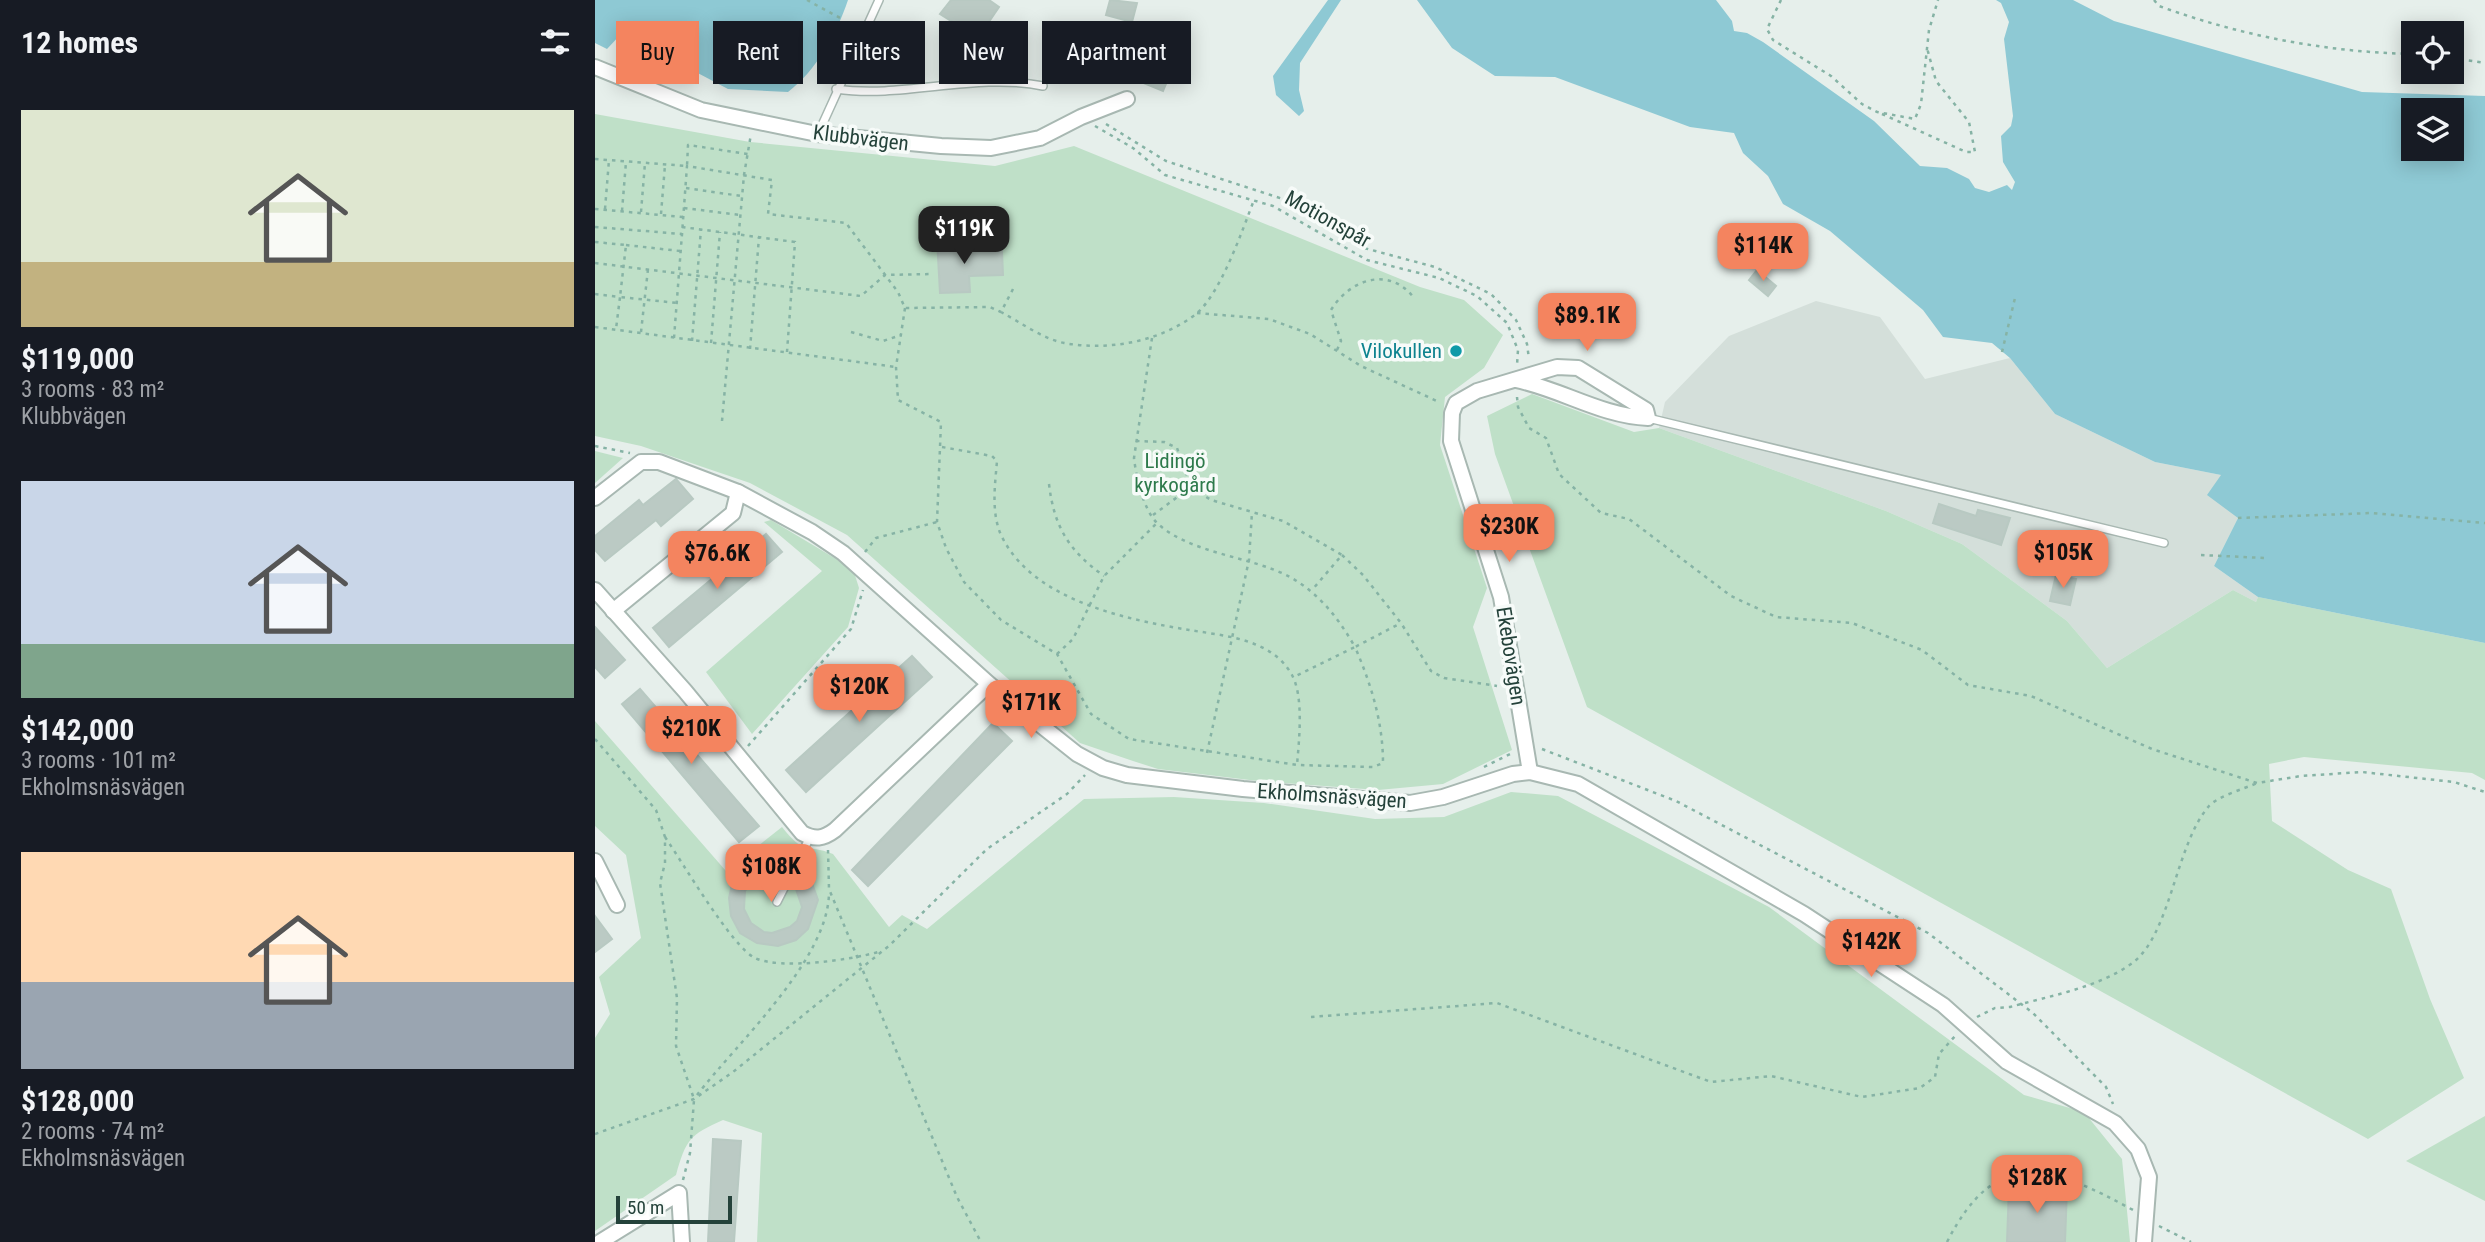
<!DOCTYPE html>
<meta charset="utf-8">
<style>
:root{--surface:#171b24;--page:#20242c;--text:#f1f3f6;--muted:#9ea1a6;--accent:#f4845f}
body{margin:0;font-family:"Roboto Condensed",sans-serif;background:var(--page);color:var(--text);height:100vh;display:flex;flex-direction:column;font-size:26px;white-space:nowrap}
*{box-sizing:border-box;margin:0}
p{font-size:23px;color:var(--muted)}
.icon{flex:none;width:38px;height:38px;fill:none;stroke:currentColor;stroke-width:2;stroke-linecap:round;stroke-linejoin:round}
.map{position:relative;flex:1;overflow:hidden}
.side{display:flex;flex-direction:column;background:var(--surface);width:595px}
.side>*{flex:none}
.guide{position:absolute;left:21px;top:21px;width:665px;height:63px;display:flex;gap:14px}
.buttons{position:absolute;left:1806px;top:21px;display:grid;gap:14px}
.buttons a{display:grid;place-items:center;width:63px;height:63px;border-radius:0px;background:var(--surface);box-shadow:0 4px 18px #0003;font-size:35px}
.scale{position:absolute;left:21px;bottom:18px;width:116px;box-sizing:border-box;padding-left:7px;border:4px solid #24423a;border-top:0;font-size:19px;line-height:24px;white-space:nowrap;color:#24423a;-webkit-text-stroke:5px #f7fbf9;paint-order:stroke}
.price{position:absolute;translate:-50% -60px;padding:0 16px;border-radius:14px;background:var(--accent);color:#111;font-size:23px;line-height:46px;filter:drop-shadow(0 2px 4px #0008)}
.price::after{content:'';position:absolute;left:50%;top:42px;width:21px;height:16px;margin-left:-10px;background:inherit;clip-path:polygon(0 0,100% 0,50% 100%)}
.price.selected{background:#222;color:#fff}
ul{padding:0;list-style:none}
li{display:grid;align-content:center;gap:14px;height:371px;padding:0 21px}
li span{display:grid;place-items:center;height:217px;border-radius:0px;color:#555}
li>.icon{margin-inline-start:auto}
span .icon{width:126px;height:126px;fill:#fffc;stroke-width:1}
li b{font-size:30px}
h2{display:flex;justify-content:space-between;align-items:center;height:84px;padding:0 21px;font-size:30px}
.chip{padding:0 24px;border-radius:0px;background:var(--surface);box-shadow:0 4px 18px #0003;font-size:24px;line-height:63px}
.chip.selected{background:var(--accent);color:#111}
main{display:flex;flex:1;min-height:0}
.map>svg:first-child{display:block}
</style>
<main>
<section class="side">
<h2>12 homes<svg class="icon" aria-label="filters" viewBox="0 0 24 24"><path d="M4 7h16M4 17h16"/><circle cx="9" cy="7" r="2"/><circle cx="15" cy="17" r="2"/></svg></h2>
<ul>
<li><span style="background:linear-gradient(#dfe7d0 70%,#c2b280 0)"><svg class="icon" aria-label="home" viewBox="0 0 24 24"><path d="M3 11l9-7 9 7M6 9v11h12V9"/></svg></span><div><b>$119,000</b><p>3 rooms · 83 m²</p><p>Klubbvägen</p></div></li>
<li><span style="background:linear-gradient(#c9d6e8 75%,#7fa58c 0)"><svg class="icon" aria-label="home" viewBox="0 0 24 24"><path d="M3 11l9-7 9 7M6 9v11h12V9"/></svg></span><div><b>$142,000</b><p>3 rooms · 101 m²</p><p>Ekholmsnäsvägen</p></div></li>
<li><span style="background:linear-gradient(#ffd9b3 60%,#9aa5b1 0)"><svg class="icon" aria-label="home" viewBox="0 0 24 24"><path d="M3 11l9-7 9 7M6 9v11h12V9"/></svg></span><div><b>$128,000</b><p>2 rooms · 74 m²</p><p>Ekholmsnäsvägen</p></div></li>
</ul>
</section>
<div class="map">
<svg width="1890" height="1242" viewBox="0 0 1890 1242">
<rect width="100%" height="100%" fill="#e6efeb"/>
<!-- built -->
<polygon fill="#d4dfda" points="1221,301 1285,317 1330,379 1415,358 1460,414 1560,462 1626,475 1643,518 1619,566 1663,597 1661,602 1638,590 1512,668 1472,621 1367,544 1291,511 1064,428 1070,402 1134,336"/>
<!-- green -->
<g fill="#bfe0c8">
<polygon points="0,114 155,142 400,166 479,146 825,287 869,300 908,335 889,368 850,397 845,445 892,588 878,627 917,750 848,784 783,790 663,781 563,769 538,761 485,743 252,535 155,483 46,446 0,436"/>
<polygon points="937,394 1039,432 1064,428 1291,511 1367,544 1472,621 1512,668 1638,590 1661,602 1663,597 1890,643 1890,780 1877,773 1709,757 1674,764 1677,821 1753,870 1796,889 1835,999 1869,1078 1773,1139 992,707 900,454 892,416"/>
<polygon points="0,451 28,458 0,483"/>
<polygon points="176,520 258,569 264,588 253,627 157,734 111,672 227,571 169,522"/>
<path d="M0 721 131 871 187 827C210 856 210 843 238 854L294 927 307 915 332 929 489 799 579 797 669 803 780 819 849 817 916 792 963 796 1174 907 1429 1095 1489 1112 1527 1159 1535 1242H162L167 1133 128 1120C94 1135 91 1140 81 1175L0 1231V1038L15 1014 4 977 46 938 31 855 0 826Z"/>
<polygon points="1890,1116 1890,1201 1811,1161"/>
</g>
<!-- water -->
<g fill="#8ec9d4" fill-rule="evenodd">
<path d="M0 0H253C242 33 221 71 193 92L133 89 27 33 12 49 0 43Z"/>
<polygon points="733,0 746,0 705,63 704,90 709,111 704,116 681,95 678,76"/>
<path d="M822 0H1121L1137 21 1139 31 1152 33 1168 42 1279 121 1325 166 1352 168 1374 179 1380 188 1394 192 1412 185 1417 190 1420 182 1408 162 1406 136 1416 126 1418 116 1409 39 1414 22 1406 3 1401 0H1478L1519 21 1767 92 1890 96V643L1663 597 1619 566 1643 518 1612 495 1626 475 1560 462 1460 414 1415 358 1397 343 1348 337 1328 310 1235 231 1188 204 1173 176 1148 153 1139 133 1095 127 960 77 900 76 857 48ZM1857 110V149H1818V110Z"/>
</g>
<!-- building -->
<g fill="#bbcac4" stroke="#b8c9c2" stroke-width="2">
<polygon points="356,0 394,0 404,7 383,38 345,14"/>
<polygon points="515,0 542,3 537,22 511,15"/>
<polygon points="524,28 539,32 523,81 508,77"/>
<polygon points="562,44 584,53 568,91 546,82"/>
<polygon points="363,238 363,253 407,251 408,275 374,276 375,292 345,293 342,239"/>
<polygon points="1162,270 1181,286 1173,296 1154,280"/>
<polygon points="81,479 98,499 66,526 61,520 10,561 0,550 0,536 44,500 48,505"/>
<polygon points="1344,504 1381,516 1383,510 1415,518 1406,545 1338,523"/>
<polygon points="171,534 187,552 74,647 58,628"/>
<polygon points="1461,575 1481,579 1475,605 1455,601"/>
<polygon points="0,627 30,660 10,678 0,667"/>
<polygon points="317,656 337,677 211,792 191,770"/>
<polygon points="45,689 164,826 144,842 27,704"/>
<polygon points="398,723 417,741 273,886 257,870"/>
<polygon points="182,859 196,860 189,875 171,874 155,884 150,891 149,909 156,923 169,932 177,933 195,927 202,921 207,907 199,883 213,872 223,900 213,929 201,940 183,946 162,943 145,933 136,916 134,898 137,884 146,871 159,863"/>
<polygon points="0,916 17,939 0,952"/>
<polygon points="118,1139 146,1141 139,1242 113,1242"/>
<polygon points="1414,1187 1472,1189 1470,1242 1412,1242"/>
</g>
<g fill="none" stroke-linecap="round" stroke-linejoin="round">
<defs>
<g id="service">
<path d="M241 89C309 99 380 72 448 86"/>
<polyline points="223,134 284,0"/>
<polyline points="1053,418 1569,543"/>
<polyline points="182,902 215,837"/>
</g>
<g id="minor">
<polyline points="0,67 106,110 222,134 346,146 396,148 445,138 486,117 532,99"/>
<path d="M921 380C966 389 1006 416 1053 418L1051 410 983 368 962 367 882 391 861 403 857 413 856 441 906 597 935 772"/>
<polyline points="0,498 46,462 64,462 143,492 217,532 248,553 394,684 482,754 508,768 532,775 648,789 815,803 848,797 918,774 935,772 983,784 1209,914 1348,1005 1412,1062 1520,1123 1543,1149 1554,1177 1549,1242"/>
<path d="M0 590 90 691 207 833C220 840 228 839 240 830L394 684"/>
<polyline points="18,611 138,513 143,492"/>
<polyline points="0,861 22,905"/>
<polyline points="5,1242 84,1193 87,1242"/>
</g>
</defs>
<!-- service casing -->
<use href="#service" stroke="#a8b8b2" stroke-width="10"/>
<!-- minor casing -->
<use href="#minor" stroke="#a8b8b2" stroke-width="18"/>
<!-- path -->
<g stroke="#86b3a5" stroke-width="2.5" stroke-dasharray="3.5 5" stroke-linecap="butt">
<polyline points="212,0 247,19"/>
<polyline points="1186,0 1172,29 1178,40 1236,76 1267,104 1282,112 1320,119 1326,104 1334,30 1343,0"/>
<path d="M1559 0 1564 6C1647 36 1730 52 1818 54"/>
<polyline points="1857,58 1890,63"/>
<polyline points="1287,114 1371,152 1380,152 1374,122 1341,81 1332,48"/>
<polyline points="511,124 571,161 688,199 769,248 840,267 896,294 921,320 932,344 934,359"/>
<polyline points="500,126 538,148 570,175 678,206 772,260 844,278 882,296 912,323 923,350 922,365"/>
<polyline points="0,159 92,166 93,145 153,154"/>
<polyline points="91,188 146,196"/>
<polyline points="89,208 145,215"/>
<polyline points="0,209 88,217"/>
<polyline points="10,209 14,160"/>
<polyline points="27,211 31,162"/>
<polyline points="46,212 50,163"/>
<polyline points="66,214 70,165"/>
<polyline points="0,227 87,234 92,166 177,180 173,214 251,223 303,292 310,308 395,307 406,312"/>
<polyline points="87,227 200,242 192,352"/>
<polyline points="0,242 31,245 25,297 82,303"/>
<polyline points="31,245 85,251"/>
<polyline points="0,263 266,296 290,275 337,274"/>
<path d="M418 289 406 312C425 322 448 339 469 343 513 351 565 342 601 314 626 293 647 231 659 200"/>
<polyline points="0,294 25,297 21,329"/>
<path d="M310 308 301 367 303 400 346 422 342 522 351 548 369 582 406 620 462 654 496 714 534 739 702 765 778 767 788 763C788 722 776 684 760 647L806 623"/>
<polyline points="602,313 674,319 715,334 766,366 844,402"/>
<polyline points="0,327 301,367"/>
<polyline points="46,332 53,269"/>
<polyline points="256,332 288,341 306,335"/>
<polyline points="79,338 87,234"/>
<path d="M557 338 539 458C541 476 548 509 562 523 595 554 656 556 695 577 724 593 744 619 760 647L699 677"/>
<polyline points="97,341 106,229"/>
<polyline points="116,343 125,232"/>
<polyline points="155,349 164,237"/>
<path d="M742 350 746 341 736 310C754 280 794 265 819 298"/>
<polyline points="1407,352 1420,298"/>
<polyline points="922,397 923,407 934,428 951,438 964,474 1006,513 1034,519 1136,596 1181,617 1257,623 1327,650 1373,685 1436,696 1557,749 1662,783 1706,776 1767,772 1859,782 1890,792"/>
<polyline points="127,421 149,175 156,134"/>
<polyline points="541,441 569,442 582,448 596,487 616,500 688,521 747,555 717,590"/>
<polyline points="0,446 35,453"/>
<path d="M347 447 397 456 402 461C400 485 396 512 406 535 437 600 529 619 594 630 631 636 677 639 697 675 709 697 704 741 702 765"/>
<path d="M454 484C459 527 474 551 509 576"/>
<polyline points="558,515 596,487"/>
<polyline points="1643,518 1777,513 1890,523"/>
<polyline points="270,552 281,538 342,522"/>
<polyline points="747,555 768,575 806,623 836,671 849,678 902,686"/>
<polyline points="1606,555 1670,558"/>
<polyline points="462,654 478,639 509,576 562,523"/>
<polyline points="0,739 61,810 70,837 70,863 65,883 82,998 81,1046 99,1099"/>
<polyline points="153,746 256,629 268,590"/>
<polyline points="947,749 1081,801 1333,933 1438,1013 1511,1087 1518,1104"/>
<polyline points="612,753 654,560 657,512"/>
<polyline points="889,767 917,753"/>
<path d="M70 837C88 863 137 947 160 958 185 970 256 960 283 952"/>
<polyline points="233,850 234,889 362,1197 386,1242"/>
<polyline points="716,1017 902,1003 1116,1082 1176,1076 1267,1097 1325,1088 1340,1077 1344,1054 1361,1035"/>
<path d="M1382 1017 1400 1008 1415 1007C1454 996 1502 988 1536 964 1576 936 1580 845 1614 806 1623 796 1649 789 1662 783"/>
<path d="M102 1095C142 1043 233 960 234 893"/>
<polyline points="0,1134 99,1099 138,1072 295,945 392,849 472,794 490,775"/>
<polyline points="88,1180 95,1153 99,1100"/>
<polyline points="1564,1226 1596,1242"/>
<path d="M1352 1242C1402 1144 1457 1166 1538 1210"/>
</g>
<!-- service -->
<use href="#service" stroke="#fff" stroke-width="7"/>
<!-- minor -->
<use href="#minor" stroke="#fff" stroke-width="14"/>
</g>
<!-- markers -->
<circle fill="#0f9aa8" stroke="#f7fbf9" stroke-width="2.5" cx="861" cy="351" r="7"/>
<g text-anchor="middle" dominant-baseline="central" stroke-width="7" stroke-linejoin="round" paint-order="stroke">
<!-- street labels -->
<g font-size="21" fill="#24423a" stroke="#f7fbf9">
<text transform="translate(266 138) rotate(7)">Klubbvägen</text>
<text transform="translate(733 219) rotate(29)">Motionspår</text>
<text transform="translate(916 656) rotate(81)">Ekebovägen</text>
<text transform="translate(737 796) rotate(4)">Ekholmsnäsvägen</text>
</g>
<!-- culture labels -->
<g font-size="21" fill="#0d838f" stroke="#f7fbf9" text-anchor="end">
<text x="847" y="351">Vilokullen</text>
</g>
<!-- park labels -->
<g font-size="21" fill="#2d7a4b" stroke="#f7fbf9">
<text x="580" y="461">Lidingö<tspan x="580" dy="24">kyrkogård</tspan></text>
</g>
</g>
</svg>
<div class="buttons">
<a><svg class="icon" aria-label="locate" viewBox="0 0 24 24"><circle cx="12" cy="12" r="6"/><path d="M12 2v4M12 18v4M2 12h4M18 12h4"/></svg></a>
<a><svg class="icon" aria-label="layers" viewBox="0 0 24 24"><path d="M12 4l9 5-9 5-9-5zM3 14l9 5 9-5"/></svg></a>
</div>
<div class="scale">50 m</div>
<b class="price selected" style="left:369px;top:266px">$119K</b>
<b class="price" style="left:1168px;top:283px">$114K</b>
<b class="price" style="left:992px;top:353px">$89.1K</b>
<b class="price" style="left:914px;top:564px">$230K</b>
<b class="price" style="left:1468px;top:590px">$105K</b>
<b class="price" style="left:122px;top:591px">$76.6K</b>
<b class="price" style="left:264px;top:724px">$120K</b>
<b class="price" style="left:436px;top:740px">$171K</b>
<b class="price" style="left:96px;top:766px">$210K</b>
<b class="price" style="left:176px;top:904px">$108K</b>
<b class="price" style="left:1276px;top:979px">$142K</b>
<b class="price" style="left:1442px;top:1215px">$128K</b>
<div class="guide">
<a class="chip selected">Buy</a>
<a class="chip">Rent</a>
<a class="chip">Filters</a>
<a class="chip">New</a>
<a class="chip">Apartment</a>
</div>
</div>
</main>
